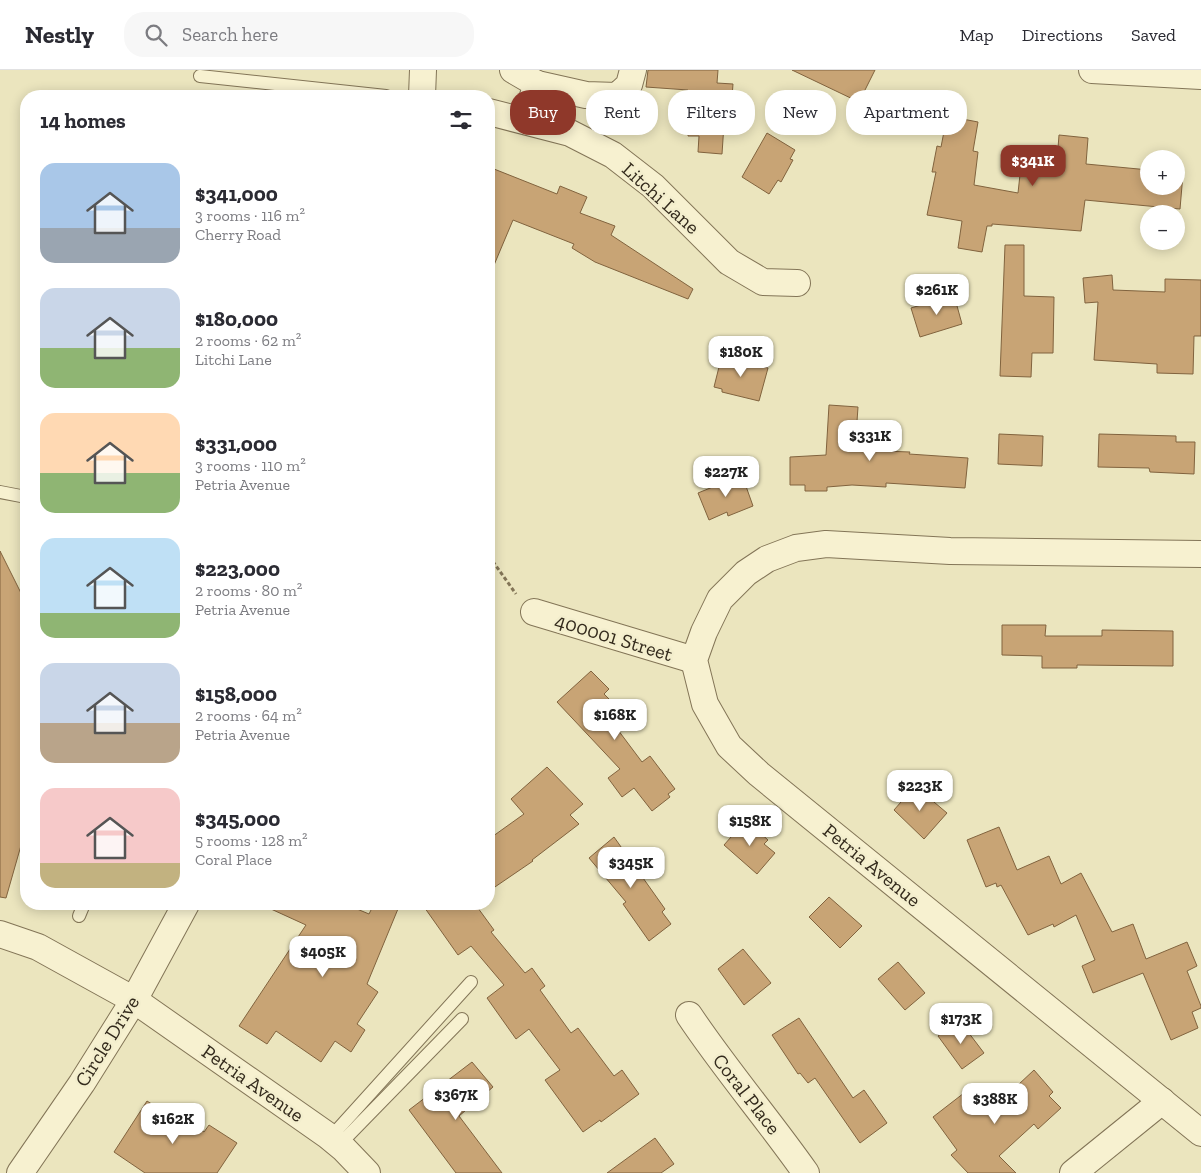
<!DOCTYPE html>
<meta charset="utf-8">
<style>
:root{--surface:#fff;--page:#f7f7f7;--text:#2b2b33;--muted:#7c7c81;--line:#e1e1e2;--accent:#8f382a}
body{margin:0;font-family:"Zilla Slab",serif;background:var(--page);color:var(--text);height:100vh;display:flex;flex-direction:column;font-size:19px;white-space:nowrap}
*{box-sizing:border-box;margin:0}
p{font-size:16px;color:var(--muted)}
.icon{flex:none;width:28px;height:28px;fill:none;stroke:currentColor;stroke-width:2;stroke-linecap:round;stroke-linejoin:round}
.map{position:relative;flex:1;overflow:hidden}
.panel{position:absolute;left:20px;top:20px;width:475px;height:820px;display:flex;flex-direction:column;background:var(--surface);border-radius:20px;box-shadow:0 2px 12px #0003}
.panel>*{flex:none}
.banner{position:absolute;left:510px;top:20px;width:475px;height:45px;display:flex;gap:10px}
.controls{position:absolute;left:1140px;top:80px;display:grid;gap:10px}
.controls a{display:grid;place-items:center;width:45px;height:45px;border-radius:50%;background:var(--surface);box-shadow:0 2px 12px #0003;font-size:25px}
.price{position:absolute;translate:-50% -42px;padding:0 11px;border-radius:10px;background:#fff;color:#222;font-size:16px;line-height:32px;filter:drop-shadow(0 1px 2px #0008)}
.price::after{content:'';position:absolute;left:50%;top:30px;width:15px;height:11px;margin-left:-8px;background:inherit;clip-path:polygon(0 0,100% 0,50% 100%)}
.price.current{background:var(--accent);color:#fff}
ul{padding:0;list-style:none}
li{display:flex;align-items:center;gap:15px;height:125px;padding:0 20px}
li span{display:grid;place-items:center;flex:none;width:140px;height:100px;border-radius:15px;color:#555}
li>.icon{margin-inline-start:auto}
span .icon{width:60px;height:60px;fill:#fffc;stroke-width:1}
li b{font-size:21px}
h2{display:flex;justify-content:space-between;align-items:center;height:60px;padding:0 20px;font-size:21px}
.tag{padding:0 18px;border-radius:20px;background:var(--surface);box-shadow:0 2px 12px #0003;font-size:18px;line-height:45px}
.tag.current{background:var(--accent);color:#fff}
header{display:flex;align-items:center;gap:30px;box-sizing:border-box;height:70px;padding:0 25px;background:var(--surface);border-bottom:1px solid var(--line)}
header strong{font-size:24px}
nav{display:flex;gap:28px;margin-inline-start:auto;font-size:18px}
.search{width:350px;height:45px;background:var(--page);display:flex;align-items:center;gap:12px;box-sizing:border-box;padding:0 18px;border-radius:20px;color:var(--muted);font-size:19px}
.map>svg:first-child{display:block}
</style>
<header>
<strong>Nestly</strong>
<div class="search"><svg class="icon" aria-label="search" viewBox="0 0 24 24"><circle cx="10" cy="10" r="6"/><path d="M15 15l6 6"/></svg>Search here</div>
<nav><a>Map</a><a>Directions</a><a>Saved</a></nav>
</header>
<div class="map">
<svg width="1201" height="1103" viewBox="0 0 1201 1103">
<rect width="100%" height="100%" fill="#ebe5be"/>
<!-- building -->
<g fill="#c8a475" stroke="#81633e">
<polygon points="648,0 718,0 717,13 733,14 731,40 725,39 722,84 698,82 699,66 688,66 690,33 687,32 688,20 646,17"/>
<polygon points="792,0 875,0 859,32"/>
<polygon points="947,46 978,52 973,81 978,82 974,115 1018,123 1023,77 1058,78 1059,65 1088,68 1086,94 1149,100 1149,116 1176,116 1176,103 1183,104 1180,139 1085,130 1081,161 992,154 992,156 987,156 982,182 958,178 962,151 927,145 936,102 932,102 937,76 941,77"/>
<polygon points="767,63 795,80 790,89 793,90 781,112 778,110 769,124 742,107"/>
<polygon points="489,97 557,124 560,116 587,127 580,143 615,156 611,165 693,219 688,229 595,192 572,178 574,174 513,150 489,207"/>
<polygon points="1005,175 1024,175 1024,226 1054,227 1053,283 1032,283 1031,307 1000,306"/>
<polygon points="1112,205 1113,220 1165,222 1165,209 1201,210 1201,266 1194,266 1193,304 1157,303 1157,294 1094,290 1098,232 1085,233 1083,208"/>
<polygon points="954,225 962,254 920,267 911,238"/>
<polygon points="722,285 768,298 759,331 722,322 722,319 714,317"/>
<polygon points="829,335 858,337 855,380 910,382 909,384 968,388 965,418 886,413 886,417 852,415 827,417 827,421 805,421 805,415 790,415 790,387 826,385"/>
<polygon points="999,364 1043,366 1042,396 998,394"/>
<polygon points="1099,364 1176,366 1176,372 1195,372 1194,404 1150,402 1149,398 1098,397"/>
<polygon points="742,405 753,436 728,446 727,442 709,450 698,423"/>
<polygon points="0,481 26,533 26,758 6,828 0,827"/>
<polygon points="1002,555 1046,555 1045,566 1102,566 1102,560 1173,561 1173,596 1077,595 1077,598 1042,598 1042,586 1002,585"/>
<polygon points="591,601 609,619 604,624 626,646 615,656 642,692 650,686 675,719 668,724 670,727 652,741 634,718 622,727 608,708 620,699 557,632"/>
<polygon points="547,697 583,734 570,745 579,754 532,790 533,791 489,821 489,769 524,744 511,729"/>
<polygon points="915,716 947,743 924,769 894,740"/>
<polygon points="746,750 768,770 764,774 775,783 757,804 724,775"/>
<polygon points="999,757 1017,800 1049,786 1061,814 1081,803 1112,862 1133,854 1146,889 1187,872 1197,896 1187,901 1201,936 1201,938 1192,942 1198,958 1171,970 1143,903 1093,923 1082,896 1095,890 1076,845 1054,857 1053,854 1028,865 1001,815 997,817 996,813 986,817 967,770"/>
<polygon points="614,767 665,839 662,842 671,854 649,871 623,834 626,832 589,788"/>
<polygon points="829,827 862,856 840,878 809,847"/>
<polygon points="260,834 345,834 369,844 374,834 400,834 367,914 378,922 357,954 365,960 351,982 335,971 321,992 276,961 267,974 239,956 306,855"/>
<polygon points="422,834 475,834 494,860 491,862 525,903 532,898 545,916 540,920 571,963 578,958 614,1006 622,1000 639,1024 601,1052 600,1050 583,1062 545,1010 560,1000 529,959 516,969 487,928 504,915 471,876 458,885"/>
<polygon points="743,879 771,913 744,935 718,899"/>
<polygon points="898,892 925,923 905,940 878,909"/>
<polygon points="799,948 853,1028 864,1020 887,1053 860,1073 815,1008 808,1013 800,1003 798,1004 772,965"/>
<polygon points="959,950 984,983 962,999 938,966"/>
<polygon points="472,992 493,1017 459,1046 502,1103 456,1103 409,1040"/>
<polygon points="1034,1000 1053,1022 1049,1026 1061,1038 1038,1059 1034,1054 999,1086 1016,1103 968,1103 951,1085 957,1080 933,1047 964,1023 987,1044"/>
<polygon points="147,1031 172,1047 175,1042 204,1062 209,1055 237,1073 217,1103 145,1103 114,1082"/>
<polygon points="655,1068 674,1094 661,1103 607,1103"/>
</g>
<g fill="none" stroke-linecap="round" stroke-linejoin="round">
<defs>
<g id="service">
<polyline points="200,6 386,26"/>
<polyline points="0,422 26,427"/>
<polyline points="79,846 84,834"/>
<polyline points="330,1068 471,912"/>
<polyline points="339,1075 462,949"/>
</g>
<g id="minor">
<polyline points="513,0 537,14"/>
<polyline points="1092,0 1201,6"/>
<polyline points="422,26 423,0"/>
<polyline points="489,42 570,63 613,85 653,116 729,192 763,212 797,213"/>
<polyline points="525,50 537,14 586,25 617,26 629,15 633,0"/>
<polyline points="1201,484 950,481 826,474 796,478 767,489 746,503 720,529 704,562 694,590 705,634 729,676 759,704 1201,1063"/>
<polyline points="534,542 694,590"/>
<polyline points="0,864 38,877 134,930 327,1065 344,1079 367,1103"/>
<path d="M689 945C725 999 768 1049 806 1103"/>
<polyline points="20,1103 82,1013 134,930 186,834"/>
<polyline points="1073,1103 1162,1031"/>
</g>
</defs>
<!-- service casing -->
<use href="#service" stroke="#837557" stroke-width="14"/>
<!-- minor casing -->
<use href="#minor" stroke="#837557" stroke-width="28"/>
<!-- path -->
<polyline stroke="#837557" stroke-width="3" stroke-dasharray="4 2.5" stroke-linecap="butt" points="489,486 516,524"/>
<!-- service -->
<use href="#service" stroke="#f7f1d0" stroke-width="12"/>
<!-- minor -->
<use href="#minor" stroke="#f7f1d0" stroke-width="26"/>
</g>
<g text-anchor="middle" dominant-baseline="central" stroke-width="5" stroke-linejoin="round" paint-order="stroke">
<!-- street labels -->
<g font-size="20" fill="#332a1c" stroke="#f3eecd">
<text transform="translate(661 128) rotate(42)">Litchi Lane</text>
<text transform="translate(614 567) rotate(17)">400001 Street</text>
<text transform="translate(872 795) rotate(39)">Petria Avenue</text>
<text transform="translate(107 971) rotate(-58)">Circle Drive</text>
<text transform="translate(253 1013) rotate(35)">Petria Avenue</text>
<text transform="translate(747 1024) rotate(52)">Coral Place</text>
</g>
</g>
</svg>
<div class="controls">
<a>+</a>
<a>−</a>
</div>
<b class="price current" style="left:1033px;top:117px">$341K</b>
<b class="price" style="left:937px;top:246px">$261K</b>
<b class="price" style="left:741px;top:308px">$180K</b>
<b class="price" style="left:870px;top:392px">$331K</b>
<b class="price" style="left:726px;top:428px">$227K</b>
<b class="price" style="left:615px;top:671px">$168K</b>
<b class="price" style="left:920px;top:742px">$223K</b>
<b class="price" style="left:750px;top:777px">$158K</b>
<b class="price" style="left:631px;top:819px">$345K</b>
<b class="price" style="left:323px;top:908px">$405K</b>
<b class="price" style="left:961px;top:975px">$173K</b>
<b class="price" style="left:456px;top:1051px">$367K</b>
<b class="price" style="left:995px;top:1055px">$388K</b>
<b class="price" style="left:173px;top:1075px">$162K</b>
<div class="banner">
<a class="tag current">Buy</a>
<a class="tag">Rent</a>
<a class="tag">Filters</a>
<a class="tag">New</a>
<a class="tag">Apartment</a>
</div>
<section class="panel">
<h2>14 homes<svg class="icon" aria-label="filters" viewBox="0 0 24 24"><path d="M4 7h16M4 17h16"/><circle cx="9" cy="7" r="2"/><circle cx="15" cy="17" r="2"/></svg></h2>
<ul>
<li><span style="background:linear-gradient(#a9c7e8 65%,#9aa5b1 0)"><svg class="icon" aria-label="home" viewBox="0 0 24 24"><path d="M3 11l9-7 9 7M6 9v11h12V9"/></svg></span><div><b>$341,000</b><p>3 rooms · 116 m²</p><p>Cherry Road</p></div></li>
<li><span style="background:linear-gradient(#c9d6e8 60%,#8fb573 0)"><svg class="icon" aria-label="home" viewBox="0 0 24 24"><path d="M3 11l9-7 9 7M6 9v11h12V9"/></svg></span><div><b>$180,000</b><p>2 rooms · 62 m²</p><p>Litchi Lane</p></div></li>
<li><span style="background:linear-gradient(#ffd9b3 60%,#8fb573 0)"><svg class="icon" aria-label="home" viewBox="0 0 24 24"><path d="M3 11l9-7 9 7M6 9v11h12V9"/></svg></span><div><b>$331,000</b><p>3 rooms · 110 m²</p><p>Petria Avenue</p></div></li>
<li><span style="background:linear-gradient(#bfe0f5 75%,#8fb573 0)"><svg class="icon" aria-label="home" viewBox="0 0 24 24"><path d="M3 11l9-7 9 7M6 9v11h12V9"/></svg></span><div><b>$223,000</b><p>2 rooms · 80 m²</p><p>Petria Avenue</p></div></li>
<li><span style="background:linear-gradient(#c9d6e8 60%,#b9a48a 0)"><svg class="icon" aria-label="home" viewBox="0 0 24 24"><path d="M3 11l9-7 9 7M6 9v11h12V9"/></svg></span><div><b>$158,000</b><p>2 rooms · 64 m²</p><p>Petria Avenue</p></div></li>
<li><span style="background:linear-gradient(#f6c9c9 75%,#c2b280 0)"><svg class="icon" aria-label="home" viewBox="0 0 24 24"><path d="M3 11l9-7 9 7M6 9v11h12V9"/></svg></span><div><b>$345,000</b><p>5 rooms · 128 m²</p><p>Coral Place</p></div></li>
</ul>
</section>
</div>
